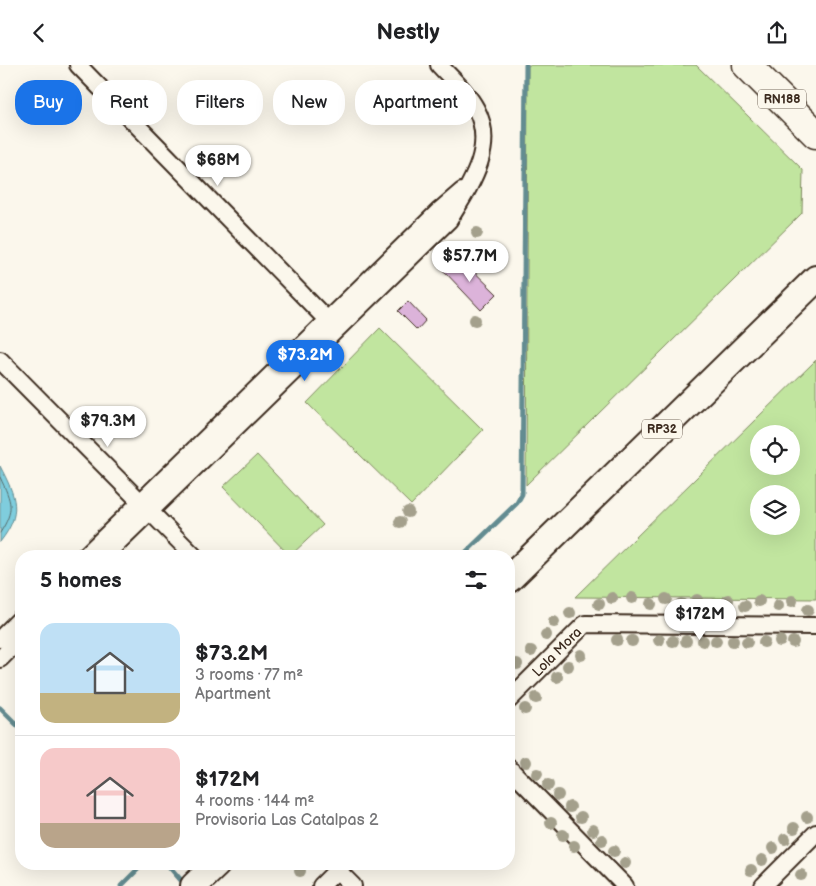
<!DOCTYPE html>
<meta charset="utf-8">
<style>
:root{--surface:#fff;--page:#f2f2f2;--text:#202124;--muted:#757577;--line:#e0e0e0;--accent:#1a73e8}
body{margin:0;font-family:"Balsamiq Sans",sans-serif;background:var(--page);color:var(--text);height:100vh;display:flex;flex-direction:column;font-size:19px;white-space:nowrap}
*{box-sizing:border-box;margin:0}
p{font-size:16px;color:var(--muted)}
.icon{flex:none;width:28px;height:28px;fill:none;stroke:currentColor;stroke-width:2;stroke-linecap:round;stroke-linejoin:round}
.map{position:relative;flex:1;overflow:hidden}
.details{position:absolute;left:15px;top:485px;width:500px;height:320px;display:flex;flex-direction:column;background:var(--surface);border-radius:20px;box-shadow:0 5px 20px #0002}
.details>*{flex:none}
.hud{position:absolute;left:15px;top:15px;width:500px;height:45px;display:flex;gap:10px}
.buttons{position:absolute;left:750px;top:360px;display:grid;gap:10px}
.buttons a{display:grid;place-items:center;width:50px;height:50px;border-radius:50%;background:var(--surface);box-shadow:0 5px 20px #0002;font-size:25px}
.price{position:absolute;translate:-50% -42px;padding:0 11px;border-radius:18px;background:#fff;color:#222;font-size:16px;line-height:32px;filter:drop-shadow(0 1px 2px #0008)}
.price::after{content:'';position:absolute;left:50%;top:30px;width:15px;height:11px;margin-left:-8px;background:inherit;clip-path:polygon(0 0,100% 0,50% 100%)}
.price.selected{background:var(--accent);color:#fff}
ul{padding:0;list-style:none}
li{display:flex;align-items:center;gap:15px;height:125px;padding:0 25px}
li+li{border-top:1px solid var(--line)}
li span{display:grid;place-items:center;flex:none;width:140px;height:100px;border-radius:15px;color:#555}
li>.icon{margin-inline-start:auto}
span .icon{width:60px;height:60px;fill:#fffc;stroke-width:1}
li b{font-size:21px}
h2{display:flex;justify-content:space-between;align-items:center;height:60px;padding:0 25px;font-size:21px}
.pill{padding:0 18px;border-radius:20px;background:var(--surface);box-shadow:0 5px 20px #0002;font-size:18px;line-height:45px}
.pill.selected{background:var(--accent);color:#fff}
header{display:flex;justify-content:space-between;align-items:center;height:65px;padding:0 25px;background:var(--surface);font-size:22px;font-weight:700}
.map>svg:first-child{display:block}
</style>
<header><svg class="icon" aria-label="back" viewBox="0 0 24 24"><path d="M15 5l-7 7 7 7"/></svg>Nestly<svg class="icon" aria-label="share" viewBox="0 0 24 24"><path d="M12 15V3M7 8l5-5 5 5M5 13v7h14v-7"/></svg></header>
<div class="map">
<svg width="816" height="821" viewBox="0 0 816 821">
<rect width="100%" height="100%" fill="#fbf7ec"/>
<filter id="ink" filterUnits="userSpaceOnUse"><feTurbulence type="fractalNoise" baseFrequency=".02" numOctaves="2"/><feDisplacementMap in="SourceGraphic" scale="10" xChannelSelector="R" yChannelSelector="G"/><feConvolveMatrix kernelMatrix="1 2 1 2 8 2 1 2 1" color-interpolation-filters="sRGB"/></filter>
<g filter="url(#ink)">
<!-- green -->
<g fill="#c1e59f" stroke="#7e885e" fill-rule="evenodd">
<polygon points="528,0 696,0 803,105 802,148 526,420"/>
<polygon points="380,263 483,365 411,440 307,338"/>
<path d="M816 295V534L575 532ZM759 369H791V401H759ZM759 429H791V461H759Z"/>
<polygon points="257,390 323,460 290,491 223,422"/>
</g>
<!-- water -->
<path fill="#7fcddd" stroke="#648c91" d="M0 401C16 432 23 448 0 477Z"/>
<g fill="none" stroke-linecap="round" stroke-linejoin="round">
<!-- shore -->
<path stroke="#566b6a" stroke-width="1" d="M0 412C12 438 15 444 0 468"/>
<!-- stream -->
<g stroke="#648c91" stroke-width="5">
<polyline points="462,491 517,438 522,429 526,0"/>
<polyline points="0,643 21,664"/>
<polyline points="167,799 186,821"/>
<polyline points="121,821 143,799"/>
</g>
</g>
<!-- building -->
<g fill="#dcb3da" stroke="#3b2a1e">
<polygon points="457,190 497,229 481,245 443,205"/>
<polygon points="408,236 426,255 417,265 398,246"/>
</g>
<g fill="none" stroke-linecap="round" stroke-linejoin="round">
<defs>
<g id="minor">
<polyline points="78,0 333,261"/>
<polyline points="0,295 194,491"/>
<polyline points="85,491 440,145 462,126"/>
<path d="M104 491 449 155C469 122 497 83 476 44 467 27 452 14 439 0"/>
<polyline points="0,574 21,553"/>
<polyline points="0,594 21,573"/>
<polyline points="509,635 585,559 816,561"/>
<polyline points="509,703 625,821"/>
<polyline points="337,805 353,821"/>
<polyline points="321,821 343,799"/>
<polyline points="763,821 816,768"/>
</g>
<g id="primary">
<polyline points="509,514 816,214"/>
<polyline points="194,821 217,799"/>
</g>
<polyline id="trunk" points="747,0 816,69"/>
</defs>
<!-- minor casing -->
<use href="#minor" stroke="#3b2a1e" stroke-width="20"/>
<!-- primary casing -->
<use href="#primary" stroke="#3b2a1e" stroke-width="30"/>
<!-- trunk casing -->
<use href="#trunk" stroke="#3b2a1e" stroke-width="31"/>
<!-- minor -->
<use href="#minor" stroke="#fbf7ec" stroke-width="16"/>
<!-- primary -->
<use href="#primary" stroke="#fbf7ec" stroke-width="26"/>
<!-- trunk -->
<use href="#trunk" stroke="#fbf7ec" stroke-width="28"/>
</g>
<!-- trees -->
<g fill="#a4a08c">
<circle cx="477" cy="168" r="6"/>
<circle cx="470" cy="188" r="6"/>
<circle cx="485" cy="193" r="6"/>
<circle cx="475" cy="255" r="6"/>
<circle cx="408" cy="447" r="6"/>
<circle cx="400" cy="457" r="6"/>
<circle cx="612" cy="533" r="6"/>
<circle cx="632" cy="533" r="6"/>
<circle cx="666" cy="534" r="6"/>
<circle cx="697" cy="535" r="6"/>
<circle cx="728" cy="535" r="6"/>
<circle cx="759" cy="536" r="6"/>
<circle cx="792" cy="536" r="6"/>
<circle cx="599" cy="539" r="6"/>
<circle cx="651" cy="539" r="6"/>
<circle cx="681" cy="539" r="6"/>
<circle cx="714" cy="541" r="6"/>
<circle cx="745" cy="541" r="6"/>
<circle cx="778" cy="541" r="6"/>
<circle cx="808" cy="545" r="6"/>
<circle cx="570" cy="548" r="6"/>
<circle cx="554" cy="557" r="6"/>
<circle cx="546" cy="570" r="6"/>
<circle cx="617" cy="575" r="6"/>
<circle cx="659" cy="575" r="6"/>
<circle cx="632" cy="576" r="6"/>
<circle cx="673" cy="576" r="6"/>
<circle cx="686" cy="576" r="6"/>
<circle cx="703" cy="576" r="6"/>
<circle cx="716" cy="576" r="6"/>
<circle cx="733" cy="576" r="6"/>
<circle cx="780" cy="576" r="6"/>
<circle cx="747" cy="577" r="6"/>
<circle cx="764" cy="577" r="6"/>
<circle cx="793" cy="577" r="6"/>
<circle cx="531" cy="586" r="6"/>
<circle cx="581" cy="590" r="6"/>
<circle cx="517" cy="599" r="6"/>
<circle cx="568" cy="601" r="6"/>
<circle cx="557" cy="612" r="6"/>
<circle cx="536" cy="633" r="6"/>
<circle cx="525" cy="644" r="6"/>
<circle cx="526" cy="697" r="6"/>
<circle cx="537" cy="709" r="6"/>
<circle cx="548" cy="720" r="6"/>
<circle cx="558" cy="730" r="6"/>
<circle cx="570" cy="742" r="6"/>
<circle cx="581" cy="752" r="6"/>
<circle cx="807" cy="752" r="6"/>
<circle cx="551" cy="758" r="6"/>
<circle cx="794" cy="763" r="6"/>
<circle cx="593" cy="765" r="6"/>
<circle cx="563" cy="770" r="6"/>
<circle cx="785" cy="774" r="6"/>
<circle cx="602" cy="775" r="6"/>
<circle cx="574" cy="781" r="6"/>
<circle cx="773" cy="783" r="6"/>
<circle cx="614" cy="786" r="6"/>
<circle cx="762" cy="795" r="6"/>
<circle cx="625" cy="798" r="6"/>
<circle cx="751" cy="805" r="6"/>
<circle cx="300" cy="806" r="6"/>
<circle cx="801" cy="810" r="6"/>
</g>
</g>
<g text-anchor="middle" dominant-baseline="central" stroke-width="4" stroke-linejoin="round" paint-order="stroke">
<!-- shield labels -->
<g fill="#fbf7ec" stroke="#75685c" stroke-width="1">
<rect x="758" y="24.5" width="48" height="19" rx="4"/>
<rect x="642" y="354.5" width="40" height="19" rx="4"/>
</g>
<g font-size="12" font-weight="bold" fill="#3b2a1e">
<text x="782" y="34">RN188</text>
<text x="662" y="364">RP32</text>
</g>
<!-- street labels -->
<g font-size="14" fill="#3b2a1e" stroke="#fbf7ec">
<text transform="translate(557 587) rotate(-45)">Lola Mora</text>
</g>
</g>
</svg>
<div class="buttons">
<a><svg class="icon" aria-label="locate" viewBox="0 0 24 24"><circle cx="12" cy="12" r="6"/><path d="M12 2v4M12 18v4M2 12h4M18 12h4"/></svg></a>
<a><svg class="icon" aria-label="layers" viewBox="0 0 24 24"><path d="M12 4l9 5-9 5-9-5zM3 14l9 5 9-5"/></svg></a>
</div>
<b class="price" style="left:218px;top:122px">$68M</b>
<b class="price" style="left:470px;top:218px">$57.7M</b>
<b class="price selected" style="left:305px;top:317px">$73.2M</b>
<b class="price" style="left:108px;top:383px">$79.3M</b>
<b class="price" style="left:700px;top:576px">$172M</b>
<div class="hud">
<a class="pill selected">Buy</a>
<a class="pill">Rent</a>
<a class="pill">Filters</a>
<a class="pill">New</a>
<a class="pill">Apartment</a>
</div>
<section class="details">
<h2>5 homes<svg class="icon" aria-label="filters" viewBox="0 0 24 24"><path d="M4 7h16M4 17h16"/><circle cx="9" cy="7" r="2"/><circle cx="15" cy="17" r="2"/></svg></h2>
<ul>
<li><span style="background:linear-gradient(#bfe0f5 70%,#c2b280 0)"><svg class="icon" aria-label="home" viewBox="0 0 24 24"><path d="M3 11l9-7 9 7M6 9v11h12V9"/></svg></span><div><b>$73.2M</b><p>3 rooms · 77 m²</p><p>Apartment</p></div></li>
<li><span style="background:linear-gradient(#f6c9c9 75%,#b9a48a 0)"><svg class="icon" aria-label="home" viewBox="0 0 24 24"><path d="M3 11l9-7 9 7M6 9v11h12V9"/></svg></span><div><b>$172M</b><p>4 rooms · 144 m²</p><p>Provisoria Las Catalpas 2</p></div></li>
</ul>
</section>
</div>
